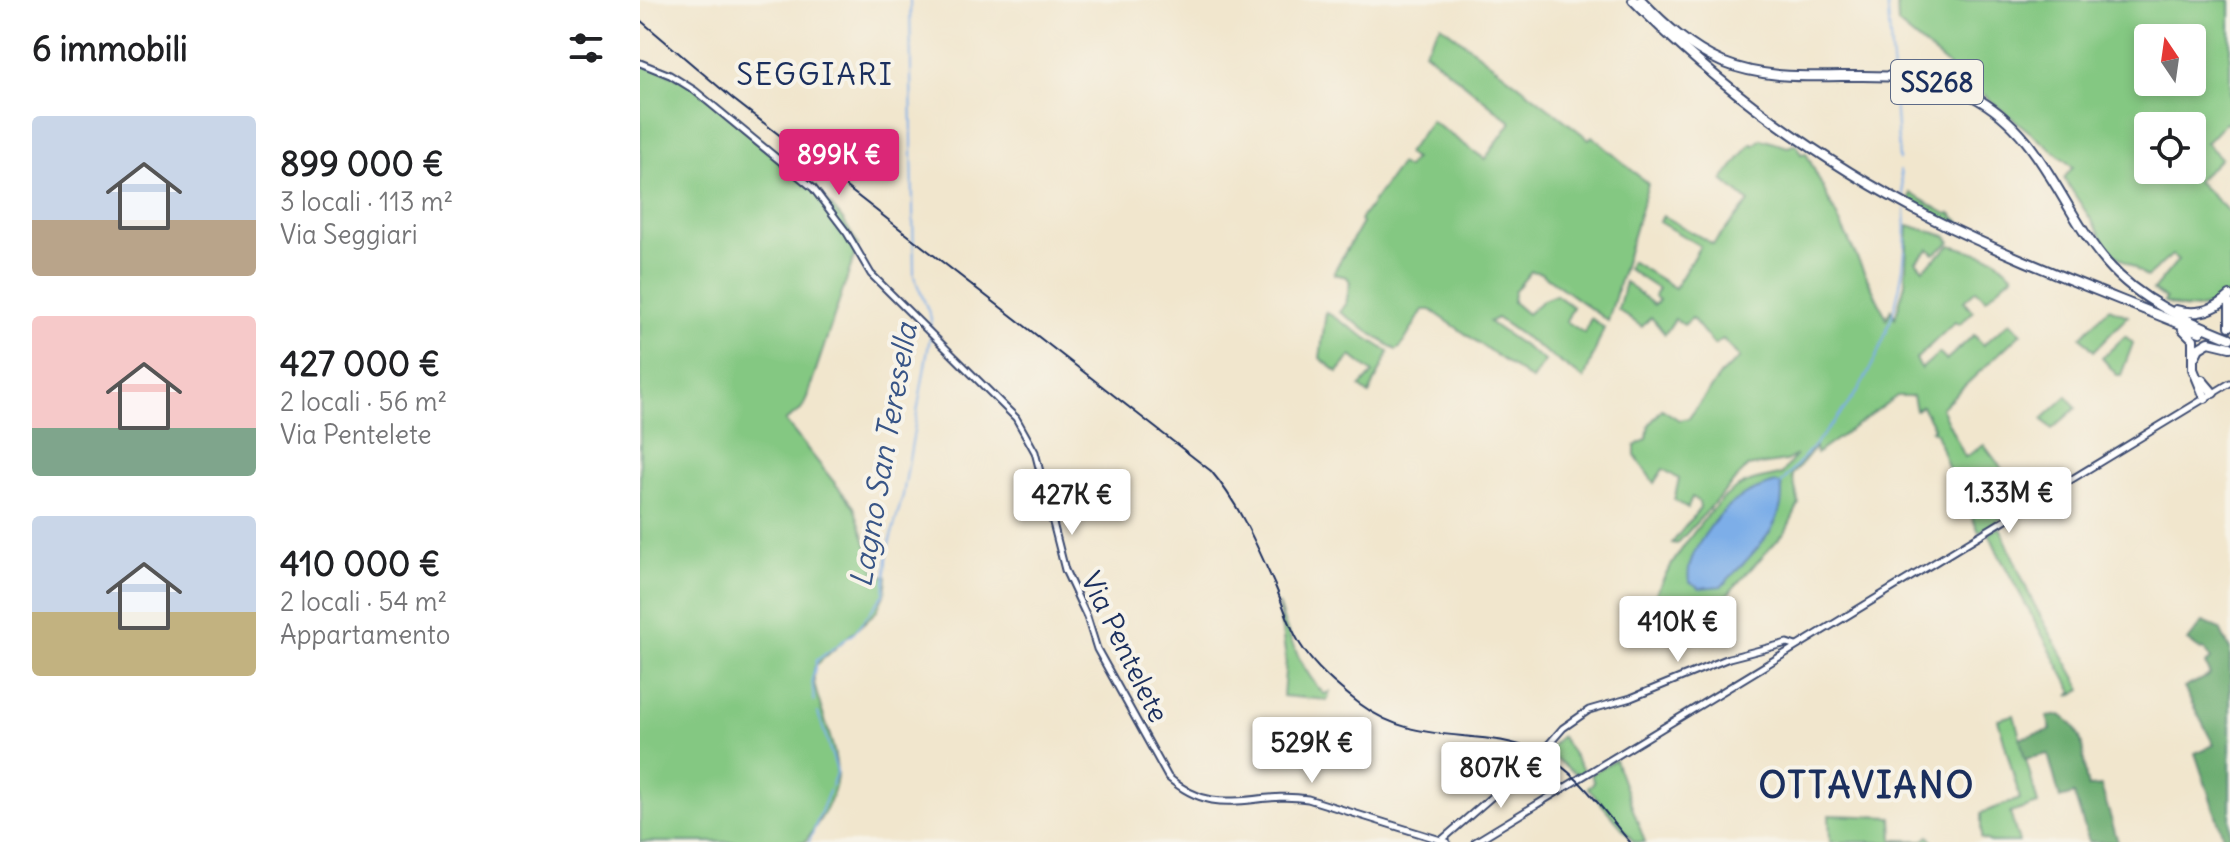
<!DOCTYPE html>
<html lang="it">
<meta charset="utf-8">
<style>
:root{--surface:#fff;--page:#f2f2f2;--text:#202124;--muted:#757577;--accent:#db2777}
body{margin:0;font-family:Delius,sans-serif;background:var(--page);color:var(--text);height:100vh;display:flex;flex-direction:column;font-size:30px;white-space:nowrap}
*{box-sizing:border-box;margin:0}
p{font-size:26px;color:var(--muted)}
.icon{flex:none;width:44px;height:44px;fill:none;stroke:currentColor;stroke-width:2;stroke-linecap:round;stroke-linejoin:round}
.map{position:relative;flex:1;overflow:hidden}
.panel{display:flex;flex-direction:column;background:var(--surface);width:640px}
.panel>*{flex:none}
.needle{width:52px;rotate:347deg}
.fabs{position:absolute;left:1494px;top:24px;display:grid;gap:16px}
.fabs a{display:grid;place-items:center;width:72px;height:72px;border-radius:8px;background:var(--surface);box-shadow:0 4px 12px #0003;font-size:40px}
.price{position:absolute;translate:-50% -68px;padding:0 18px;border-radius:8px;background:#fff;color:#222;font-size:26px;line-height:52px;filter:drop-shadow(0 2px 4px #0008)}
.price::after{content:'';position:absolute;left:50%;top:48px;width:24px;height:18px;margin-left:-12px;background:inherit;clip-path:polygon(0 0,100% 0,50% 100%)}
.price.active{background:var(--accent);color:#fff}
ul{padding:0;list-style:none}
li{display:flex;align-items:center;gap:24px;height:200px;padding:0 32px}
li span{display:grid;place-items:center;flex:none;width:224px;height:160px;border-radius:8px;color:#555}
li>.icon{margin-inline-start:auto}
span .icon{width:96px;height:96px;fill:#fffc;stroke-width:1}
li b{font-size:34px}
h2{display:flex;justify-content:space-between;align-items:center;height:96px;padding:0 32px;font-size:34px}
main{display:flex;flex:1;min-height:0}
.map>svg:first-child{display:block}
</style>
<main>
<section class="panel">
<h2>6 immobili<svg class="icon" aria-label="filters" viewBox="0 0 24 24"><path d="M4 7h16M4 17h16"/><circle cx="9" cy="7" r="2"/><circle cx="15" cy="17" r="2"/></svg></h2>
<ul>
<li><span style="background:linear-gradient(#c9d6e8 65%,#b9a48a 0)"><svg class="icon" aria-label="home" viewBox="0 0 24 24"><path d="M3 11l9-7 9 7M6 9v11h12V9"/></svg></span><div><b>899 000 €</b><p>3 locali · 113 m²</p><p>Via Seggiari</p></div></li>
<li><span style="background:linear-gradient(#f6c9c9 70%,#7fa58c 0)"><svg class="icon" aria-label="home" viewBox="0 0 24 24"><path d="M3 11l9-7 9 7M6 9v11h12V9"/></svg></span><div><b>427 000 €</b><p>2 locali · 56 m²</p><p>Via Pentelete</p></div></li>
<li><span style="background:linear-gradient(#c9d6e8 60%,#c2b280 0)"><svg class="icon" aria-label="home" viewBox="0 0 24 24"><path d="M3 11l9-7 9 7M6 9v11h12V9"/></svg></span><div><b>410 000 €</b><p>2 locali · 54 m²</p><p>Appartamento</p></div></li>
</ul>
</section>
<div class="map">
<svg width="1590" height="842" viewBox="0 0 1590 842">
<rect width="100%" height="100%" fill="#f7f3e8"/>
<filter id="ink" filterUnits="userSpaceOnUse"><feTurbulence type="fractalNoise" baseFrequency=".0125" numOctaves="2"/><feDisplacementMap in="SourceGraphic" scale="16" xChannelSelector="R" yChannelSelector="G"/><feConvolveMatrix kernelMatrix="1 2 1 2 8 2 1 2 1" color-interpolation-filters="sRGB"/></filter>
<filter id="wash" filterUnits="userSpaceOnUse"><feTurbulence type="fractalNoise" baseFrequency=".006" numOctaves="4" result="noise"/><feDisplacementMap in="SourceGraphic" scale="32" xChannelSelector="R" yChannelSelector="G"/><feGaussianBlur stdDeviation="1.8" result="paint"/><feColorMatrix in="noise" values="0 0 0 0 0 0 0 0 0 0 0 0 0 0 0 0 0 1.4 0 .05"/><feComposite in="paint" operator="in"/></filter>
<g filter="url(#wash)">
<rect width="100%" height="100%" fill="#f1e6cd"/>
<!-- green -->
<g fill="#84c882" stroke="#507c70" stroke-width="2" fill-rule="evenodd">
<path d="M1257 0H1590V125L1586 122 1566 143 1581 158 1557 181 1590 213V293C1571 310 1547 313 1524 302L1526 299 1513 290 1538 260 1532 255 1507 277 1472 252 1424 178 1433 167 1339 91 1336 94 1302 79 1309 66 1258 24ZM1508 38H1552V82H1508ZM1508 126H1552V170H1508Z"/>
<polygon points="801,25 949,139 952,136 1008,184 968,321 901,273 891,271 874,292 873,302 887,314 903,300 916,295 933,307 926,321 944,333 951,318 964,328 944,379 857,318 849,322 905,361 892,380 791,310 783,310 761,347 756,350 700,312 706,304 710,282 707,277 694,274 696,268 722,223 720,220 760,164 767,168 774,159 767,153 791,121 845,159 871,122 784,51"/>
<path d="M0 60 53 85 101 123 177 188 203 220 218 245 165 403 161 410 145 421 214 507 234 567 237 574 247 577 245 593 236 612 175 666C171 681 177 694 181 708 202 774 207 782 165 842H0Z"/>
<path d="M1121 139 1148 147 1156 144 1161 154 1166 153 1247 319 1251 309 1255 318 1265 284 1268 225 1306 236 1311 242 1294 254 1289 249 1276 261 1283 269 1311 245 1355 258 1373 275 1346 299 1336 290 1324 301 1333 312 1319 325 1315 322 1276 359 1281 369 1299 353 1306 360 1334 335 1343 345 1370 322 1381 333 1301 408 1325 457 1344 445 1366 474 1352 486 1369 513 1339 532 1331 515 1338 512 1330 497 1324 500 1318 478H1312L1296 433 1291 430 1294 428 1282 406 1276 410 1273 396H1257L1176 454 1175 447 1152 475 1159 504 1146 531 1071 612 1029 625 1016 634 1006 626C1007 592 1066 508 1095 489 1111 479 1126 479 1142 474L1156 455 1146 461 1107 467 1037 544 1032 543 1060 508 1059 502 1052 497 1048 508 1034 500 1039 479 1023 469 1014 483 995 456V446L1007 439 1009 425 1022 409 1039 420 1049 418 1081 374 1100 358 1083 339 1074 345 1052 318 1044 325 1035 319 1025 334 1011 317 1002 327 978 310 985 282 1014 305 1019 300 1014 296 1018 289 988 269 991 261 1035 288 1060 246 1019 222 1023 216 1073 244 1109 202 1083 180 1111 144 1114 145Z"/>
<polygon points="1270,193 1307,214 1310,213 1334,235 1270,203"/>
<polygon points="1469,308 1488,316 1454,351 1441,337"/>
<polygon points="686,312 749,352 729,394 720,387 733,373 711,356 698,372 680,358"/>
<polygon points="1485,336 1493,343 1481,375 1477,375 1462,358"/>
<polygon points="1427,396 1436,408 1412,429 1402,419"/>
<polygon points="1360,527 1392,601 1442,689 1429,696 1433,692 1358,553 1349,533"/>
<path d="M638 603C647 634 661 670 684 694L690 692 687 700 643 696 646 659Z"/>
<polygon points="1374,715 1398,804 1370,813 1379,842 1351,842 1341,838 1341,813 1380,799 1358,719"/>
<polygon points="921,736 944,771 938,775 906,752"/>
<polygon points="975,760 1005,842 994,842 948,788 954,783 951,774"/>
<polygon points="1189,815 1252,817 1253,840 1284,840 1289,836 1293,842 1190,842"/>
</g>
<!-- forest -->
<g fill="#6bac70" stroke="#436e67" stroke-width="2">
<polygon points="1563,622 1580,629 1590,650 1590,842 1585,842 1555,753 1574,745 1544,688 1570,675 1565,664 1571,660 1564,649 1561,650 1548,641"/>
<path d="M1421 715C1451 735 1440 760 1448 787L1461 786 1478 842H1449L1434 794 1420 798 1408 754 1385 759 1380 738 1411 730 1407 717Z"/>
</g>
<!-- water -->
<path fill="#7daee8" stroke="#4c6ea3" stroke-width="2" d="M1136 483 1141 484C1149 526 1108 557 1082 586L1060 588 1049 581C1044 556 1076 516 1095 501 1107 492 1122 487 1136 483Z"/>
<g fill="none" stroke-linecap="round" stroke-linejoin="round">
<!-- stream -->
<g stroke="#7daee8" stroke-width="2">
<polyline points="270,0 274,276 291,318 290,331"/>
<polyline points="1247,0 1253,75"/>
<polyline points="1254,81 1259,160"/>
<polyline points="1260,171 1264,199"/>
<path d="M1141 484C1165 454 1209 409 1226 377 1254 325 1269 267 1265 209"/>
<polyline points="174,701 172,679 177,660 214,633 244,594 248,548 263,495 290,337"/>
<polyline points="169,842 197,771 178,713"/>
</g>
</g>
</g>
<g filter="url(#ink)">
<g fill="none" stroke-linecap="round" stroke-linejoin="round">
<defs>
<g id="secondary">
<path d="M0 63 30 75 54 90 173 188 207 233 231 274 376 418 395 452 425 570 447 617 457 649 528 777C577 821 612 790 668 799L807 842"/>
<polyline points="903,751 923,728 949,710 991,698 1089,658 1147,643 1156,646"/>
<polyline points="803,839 900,755"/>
<polyline points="835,842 1590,383"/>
</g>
<g id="trunk">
<path d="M993 0C1078 87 1182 162 1291 218 1378 262 1471 295 1560 332"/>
<path d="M1001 0C1025 25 1050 48 1082 62 1163 95 1253 55 1332 96 1402 132 1419 207 1467 263 1500 301 1545 320 1590 338"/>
<polyline points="1590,304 1590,326"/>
<path d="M1536 310C1557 316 1575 310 1590 296"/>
<polyline points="1543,329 1553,339 1553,369 1565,398"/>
<polyline points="1555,356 1559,348 1569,342 1590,347"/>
<polyline points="1562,380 1573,393"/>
</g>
</defs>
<!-- secondary casing -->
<use href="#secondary" stroke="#3b4a6f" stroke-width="9"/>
<!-- trunk casing -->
<use href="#trunk" stroke="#3b4a6f" stroke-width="12"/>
<!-- secondary -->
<use href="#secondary" stroke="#fff" stroke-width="5"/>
<!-- trunk -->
<use href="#trunk" stroke="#fff" stroke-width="8"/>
<!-- rail -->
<path stroke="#1b2f5e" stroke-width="2" d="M0 20 93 99 571 471C600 505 618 548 636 588 644 607 649 626 660 644 674 667 698 687 720 704 781 750 840 724 900 753 939 772 962 810 990 842"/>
</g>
</g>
<g text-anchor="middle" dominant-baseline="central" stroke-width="8" stroke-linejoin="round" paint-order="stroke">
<!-- shield labels -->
<rect fill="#f7f3e8" stroke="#5d6a87" stroke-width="2" x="1251" y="60" width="92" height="44" rx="6"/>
<g font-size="26" font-weight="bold" fill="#1b2f5e">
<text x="1297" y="82">SS268</text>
</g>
<!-- street labels -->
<g font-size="28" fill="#1b2f5e" stroke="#f7f3e8">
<text transform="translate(485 647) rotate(64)">Via Pentelete</text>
</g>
<!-- neighbourhood labels -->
<g font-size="30" letter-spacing="2" fill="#1b2f5e" stroke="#f7f3e8">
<text x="175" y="74">SEGGIARI</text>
</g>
<!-- water labels -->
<g font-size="30" font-style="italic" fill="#385587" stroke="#f7f3e8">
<text transform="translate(243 455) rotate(-80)">Lagno San Teresella</text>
</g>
<!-- district labels -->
<g font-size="36" font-weight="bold" letter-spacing="2" fill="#1b2f5e" stroke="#f7f3e8">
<text x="1227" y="785">OTTAVIANO</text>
</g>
</g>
</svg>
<div class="fabs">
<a><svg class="needle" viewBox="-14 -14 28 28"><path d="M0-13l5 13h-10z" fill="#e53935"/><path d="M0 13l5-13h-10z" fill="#757577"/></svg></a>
<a><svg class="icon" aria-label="locate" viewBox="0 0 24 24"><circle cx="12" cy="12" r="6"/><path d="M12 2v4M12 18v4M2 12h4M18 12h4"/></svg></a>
</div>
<b class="price active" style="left:199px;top:197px">899K €</b>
<b class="price" style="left:1369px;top:535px">1.33M €</b>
<b class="price" style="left:432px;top:537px">427K €</b>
<b class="price" style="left:1038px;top:664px">410K €</b>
<b class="price" style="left:672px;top:785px">529K €</b>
<b class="price" style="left:861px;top:810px">807K €</b>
</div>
</main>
